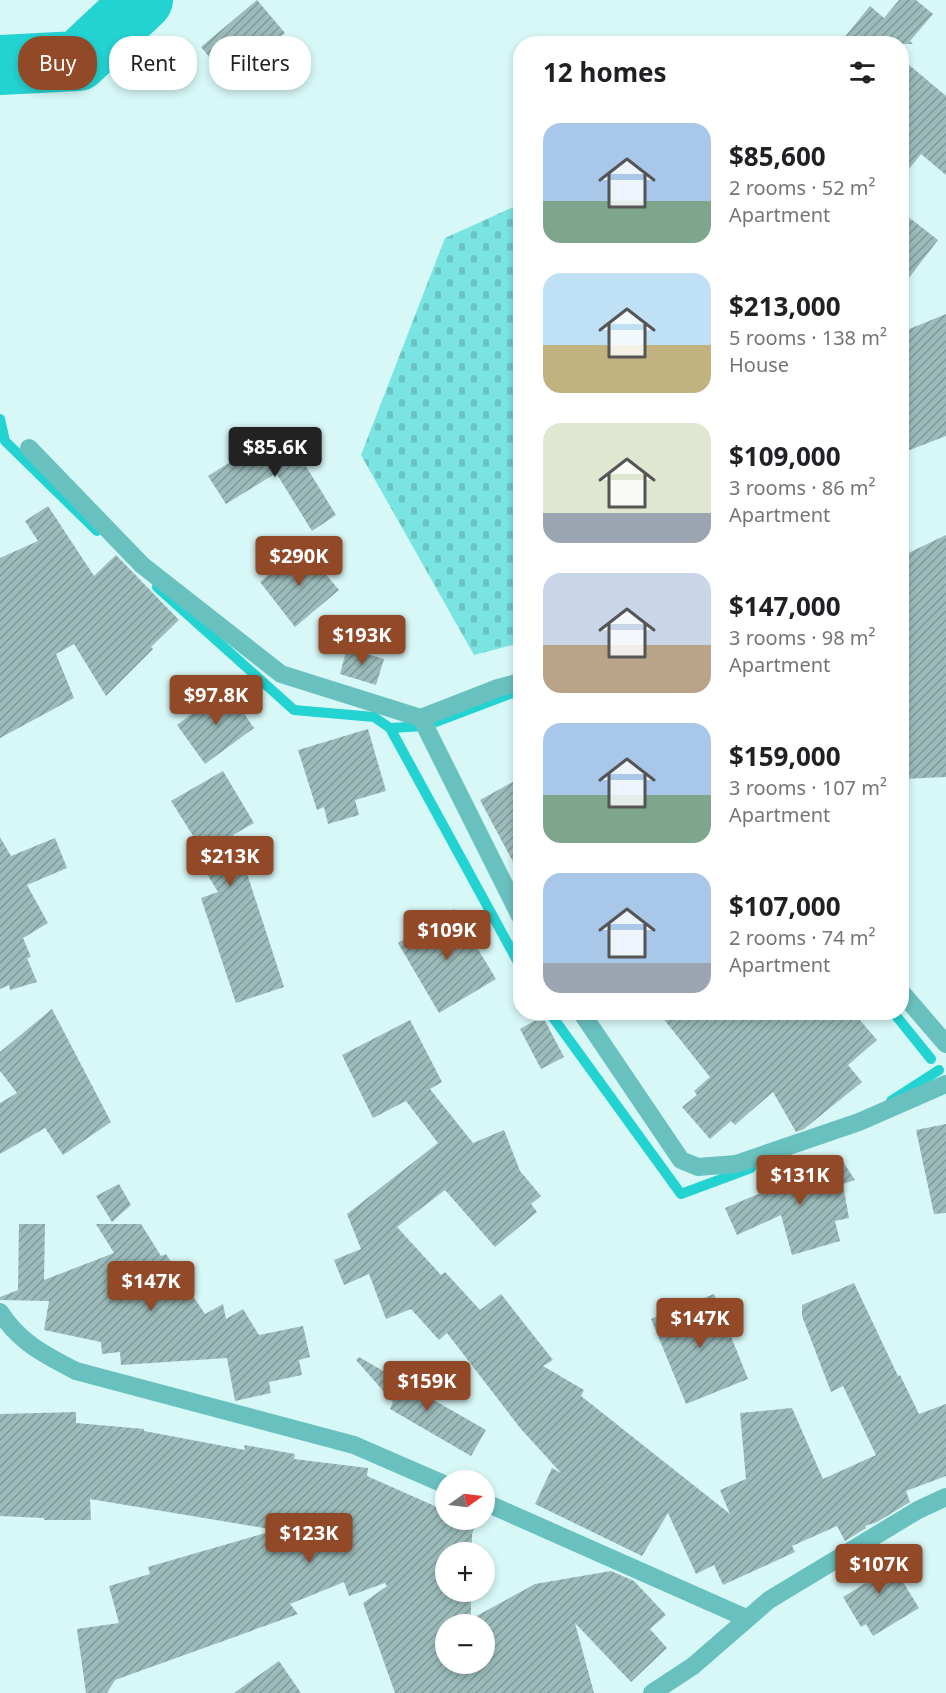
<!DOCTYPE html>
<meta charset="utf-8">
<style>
:root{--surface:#fff;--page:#f6f6f6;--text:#202124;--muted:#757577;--accent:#914927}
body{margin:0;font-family:"Noto Sans",sans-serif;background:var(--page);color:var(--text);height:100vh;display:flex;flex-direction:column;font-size:22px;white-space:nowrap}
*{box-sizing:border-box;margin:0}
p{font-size:20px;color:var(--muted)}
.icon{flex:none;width:33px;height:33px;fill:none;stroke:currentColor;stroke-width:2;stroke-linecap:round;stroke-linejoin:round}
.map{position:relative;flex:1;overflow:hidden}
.panel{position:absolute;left:513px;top:36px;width:396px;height:984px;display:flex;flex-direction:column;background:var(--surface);border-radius:24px;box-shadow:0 3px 9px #0003}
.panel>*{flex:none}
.top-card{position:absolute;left:18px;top:36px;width:405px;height:54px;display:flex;gap:12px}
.needle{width:39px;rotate:76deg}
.controls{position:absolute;left:435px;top:1470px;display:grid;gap:12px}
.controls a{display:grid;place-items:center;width:60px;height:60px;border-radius:50%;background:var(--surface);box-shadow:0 3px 9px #0003;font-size:30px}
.price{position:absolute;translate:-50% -51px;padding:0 14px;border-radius:6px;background:var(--accent);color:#fff;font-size:20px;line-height:39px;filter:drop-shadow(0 2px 3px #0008)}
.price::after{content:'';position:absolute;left:50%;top:36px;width:18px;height:14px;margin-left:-9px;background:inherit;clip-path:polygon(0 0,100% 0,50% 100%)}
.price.active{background:#222;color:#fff}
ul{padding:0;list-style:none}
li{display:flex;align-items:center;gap:18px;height:150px;padding:0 30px}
li span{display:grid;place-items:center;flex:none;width:168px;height:120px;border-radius:18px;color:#555}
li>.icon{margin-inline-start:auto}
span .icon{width:72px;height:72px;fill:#fffc;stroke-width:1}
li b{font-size:26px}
h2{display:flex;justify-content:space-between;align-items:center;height:72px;padding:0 30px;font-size:26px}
.pill{padding:0 21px;border-radius:24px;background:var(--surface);box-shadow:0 3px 9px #0003;font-size:21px;line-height:54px}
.pill.active{background:var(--accent);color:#fff}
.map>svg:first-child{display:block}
</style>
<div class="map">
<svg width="946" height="1693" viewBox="0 0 946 1693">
<defs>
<pattern id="cemetery-stones" width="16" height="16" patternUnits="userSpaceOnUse" patternTransform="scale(1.5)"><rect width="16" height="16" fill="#7ae4e2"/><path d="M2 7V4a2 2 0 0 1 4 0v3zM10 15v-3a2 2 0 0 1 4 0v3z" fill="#6ac4c2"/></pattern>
<pattern id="building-hatch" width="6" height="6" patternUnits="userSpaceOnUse" patternTransform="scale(1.5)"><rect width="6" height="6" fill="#9cbcbb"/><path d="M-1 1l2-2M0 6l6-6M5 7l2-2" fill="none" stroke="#7f9a99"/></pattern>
</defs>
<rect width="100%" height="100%" fill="#d7f8f7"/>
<!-- cemetery -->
<polygon fill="url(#cemetery-stones)" points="520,204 520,643 474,655 361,455 445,238"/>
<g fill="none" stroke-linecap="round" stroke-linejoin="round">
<!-- stream -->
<g stroke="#23d3d2" stroke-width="10">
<polyline points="0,419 5,441 97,531"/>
<polyline points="157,587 294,710 374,717 390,728 520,966"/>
<polyline points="390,728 425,726 520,690"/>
<polyline points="549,1012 681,1194 751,1168"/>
<polyline points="893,1012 931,1059"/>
<polyline points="891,1101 939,1070"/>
</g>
<!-- river -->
<polyline stroke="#23d3d2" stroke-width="60" points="0,65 78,61 143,0"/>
</g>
<!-- building -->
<g fill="url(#building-hatch)" fill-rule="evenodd">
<polygon points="257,0 285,33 228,80 201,47"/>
<polygon points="899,0 916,0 933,14 910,41 913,44 839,44 870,6 884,18"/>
<polygon points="902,59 946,96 946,175 921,154 902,178"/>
<polygon points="902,212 938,240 902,287"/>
<polygon points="946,314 946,436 902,453 902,332"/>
<polygon points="283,429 336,515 312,531 276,473 226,504 208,476"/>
<polygon points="48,506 94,576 116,555 179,620 151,647 153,649 106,696 74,644 56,654 74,698 0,738 0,558 38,541 25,521"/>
<polygon points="946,535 946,777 902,779 902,556"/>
<polygon points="303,547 339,590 295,627 260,582"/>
<polygon points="347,648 384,659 376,685 340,674"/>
<polygon points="226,688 254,728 205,764 177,725"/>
<polygon points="368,729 386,791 355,800 359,815 328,824 324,807 317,810 298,750"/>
<polygon points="223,771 254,823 233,835 237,843 284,987 236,1003 201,898 218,892 195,854 202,850 171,801"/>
<polygon points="520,778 520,875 480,800"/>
<polygon points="0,837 11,856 55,838 67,868 27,885 48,923 23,938 31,957 27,958 37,982 10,990 9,985 0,989"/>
<polygon points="454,909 466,931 467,931 496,979 439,1013 398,943"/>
<polygon points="52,1009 111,1122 63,1155 45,1128 0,1154 0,1103 17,1093 0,1071 0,1052"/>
<polygon points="658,1012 853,1012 877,1040 848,1065 862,1082 804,1129 796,1132 773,1092 735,1125 731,1121 710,1139 682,1107 697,1095 694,1091 710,1077"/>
<polygon points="410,1020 442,1082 430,1089 473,1143 504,1130 520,1171 541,1196 531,1204 537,1212 495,1247 445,1190 397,1227 441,1275 445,1272 480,1310 501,1294 553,1360 543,1366 584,1390 581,1396 730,1514 720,1490 746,1479 740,1413 792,1408 823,1479 876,1455 843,1386 831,1392 802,1316 802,1305 854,1283 898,1376 900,1375 919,1414 946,1404 946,1476 906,1491 910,1502 877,1522 865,1526 866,1528 845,1541 837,1526 792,1546 795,1552 723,1585 714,1565 696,1574 668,1513 642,1556 535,1504 552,1468 561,1473 521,1429 447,1333 439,1340 411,1309 386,1319 369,1274 344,1285 334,1260 361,1249 347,1214 438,1143 406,1101 373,1118 342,1055"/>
<polygon points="534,1021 545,1021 564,1057 541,1069 520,1029"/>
<polygon points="946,1124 946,1213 934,1214 916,1130"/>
<polygon points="840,1157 855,1180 843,1184 849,1218 835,1221 840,1241 792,1255 781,1215 737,1235 725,1208 777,1186 775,1179"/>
<polygon points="119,1184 131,1205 112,1222 96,1196"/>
<polygon points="19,1224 45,1224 44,1280 114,1253 96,1224 141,1224 161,1256 166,1254 173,1265 176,1275 179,1275 205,1314 223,1304 226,1319 243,1309 259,1335 303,1326 310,1357 299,1360 302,1375 269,1382 271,1393 235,1401 227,1358 121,1365 120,1352 102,1354 101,1342 44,1330 49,1301 0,1300 0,1297 18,1290"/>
<polygon points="714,1294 748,1379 686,1404 651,1319"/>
<polygon points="359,1357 486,1430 471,1456 390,1409 393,1402 356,1360"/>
<path d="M76 1412V1423L144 1429V1431L245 1450 244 1445 295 1454 294 1459 368 1468 367 1476 446 1511V1520H465L476 1524 472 1534V1552H446V1592H471V1619L535 1584 611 1571 634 1581 666 1615 650 1629 667 1648 631 1682 575 1623 594 1693H395L363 1603 387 1586 385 1583 349 1596 344 1582 290 1604 298 1614 115 1680 107 1693H86L77 1629 119 1623 109 1586 150 1574 148 1567 276 1530 90 1499 91 1520H44V1518L0 1516V1414ZM446 1624H484V1664H446Z"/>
<polygon points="878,1547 895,1576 898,1574 919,1608 873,1636 866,1624 861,1627 843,1597 866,1583 855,1561"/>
<polygon points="279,1661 301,1693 234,1693"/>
</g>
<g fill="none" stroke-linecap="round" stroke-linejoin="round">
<!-- street -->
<g stroke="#69c1bf" stroke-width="18">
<polyline points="29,448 142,565 281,674 421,718 520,916"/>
<polyline points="421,718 498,688 520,682"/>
<polyline points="902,993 946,1044"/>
<polyline points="581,1012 681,1160 698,1167 736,1164 859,1122 946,1084"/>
<path d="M0 1312C19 1342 45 1355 76 1371L354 1445 446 1485"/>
<polyline points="484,1502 746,1618"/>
<polyline points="652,1693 693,1666 769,1600 918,1510 946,1497"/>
</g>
</g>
</svg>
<div class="controls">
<a><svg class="needle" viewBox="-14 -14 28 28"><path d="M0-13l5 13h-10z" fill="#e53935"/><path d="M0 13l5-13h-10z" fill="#757577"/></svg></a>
<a>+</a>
<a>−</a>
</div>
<b class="price active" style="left:275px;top:478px">$85.6K</b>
<b class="price" style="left:299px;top:587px">$290K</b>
<b class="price" style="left:362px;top:666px">$193K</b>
<b class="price" style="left:216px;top:726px">$97.8K</b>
<b class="price" style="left:230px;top:887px">$213K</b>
<b class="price" style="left:447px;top:961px">$109K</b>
<b class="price" style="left:800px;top:1206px">$131K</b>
<b class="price" style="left:151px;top:1312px">$147K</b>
<b class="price" style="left:700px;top:1349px">$147K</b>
<b class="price" style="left:427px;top:1412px">$159K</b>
<b class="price" style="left:309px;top:1564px">$123K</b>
<b class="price" style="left:879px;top:1595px">$107K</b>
<div class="top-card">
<a class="pill active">Buy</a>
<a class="pill">Rent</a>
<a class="pill">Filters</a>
</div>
<section class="panel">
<h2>12 homes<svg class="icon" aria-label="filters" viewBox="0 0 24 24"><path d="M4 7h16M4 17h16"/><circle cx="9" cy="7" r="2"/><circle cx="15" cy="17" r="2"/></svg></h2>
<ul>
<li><span style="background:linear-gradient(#a9c7e8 65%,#7fa58c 0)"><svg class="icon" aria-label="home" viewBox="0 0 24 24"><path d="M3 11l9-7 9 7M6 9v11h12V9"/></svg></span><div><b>$85,600</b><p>2 rooms · 52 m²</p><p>Apartment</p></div></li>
<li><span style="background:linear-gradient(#bfe0f5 60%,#c2b280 0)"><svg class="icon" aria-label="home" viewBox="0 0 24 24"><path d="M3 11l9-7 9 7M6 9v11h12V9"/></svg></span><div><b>$213,000</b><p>5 rooms · 138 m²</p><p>House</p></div></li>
<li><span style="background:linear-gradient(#dfe7d0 75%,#9aa5b1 0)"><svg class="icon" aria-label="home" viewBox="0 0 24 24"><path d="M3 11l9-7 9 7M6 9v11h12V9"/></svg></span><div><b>$109,000</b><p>3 rooms · 86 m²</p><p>Apartment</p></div></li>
<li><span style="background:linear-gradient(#c9d6e8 60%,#b9a48a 0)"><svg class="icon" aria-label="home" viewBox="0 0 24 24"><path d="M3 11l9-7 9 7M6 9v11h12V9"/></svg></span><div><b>$147,000</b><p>3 rooms · 98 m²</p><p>Apartment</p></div></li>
<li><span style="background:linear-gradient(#a9c7e8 60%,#7fa58c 0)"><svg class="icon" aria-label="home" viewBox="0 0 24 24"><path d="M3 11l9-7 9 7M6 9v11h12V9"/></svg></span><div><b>$159,000</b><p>3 rooms · 107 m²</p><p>Apartment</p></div></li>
<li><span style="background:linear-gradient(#a9c7e8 75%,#9aa5b1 0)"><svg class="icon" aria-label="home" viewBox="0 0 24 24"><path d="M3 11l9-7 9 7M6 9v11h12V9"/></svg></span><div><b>$107,000</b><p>2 rooms · 74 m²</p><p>Apartment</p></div></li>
</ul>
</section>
</div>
